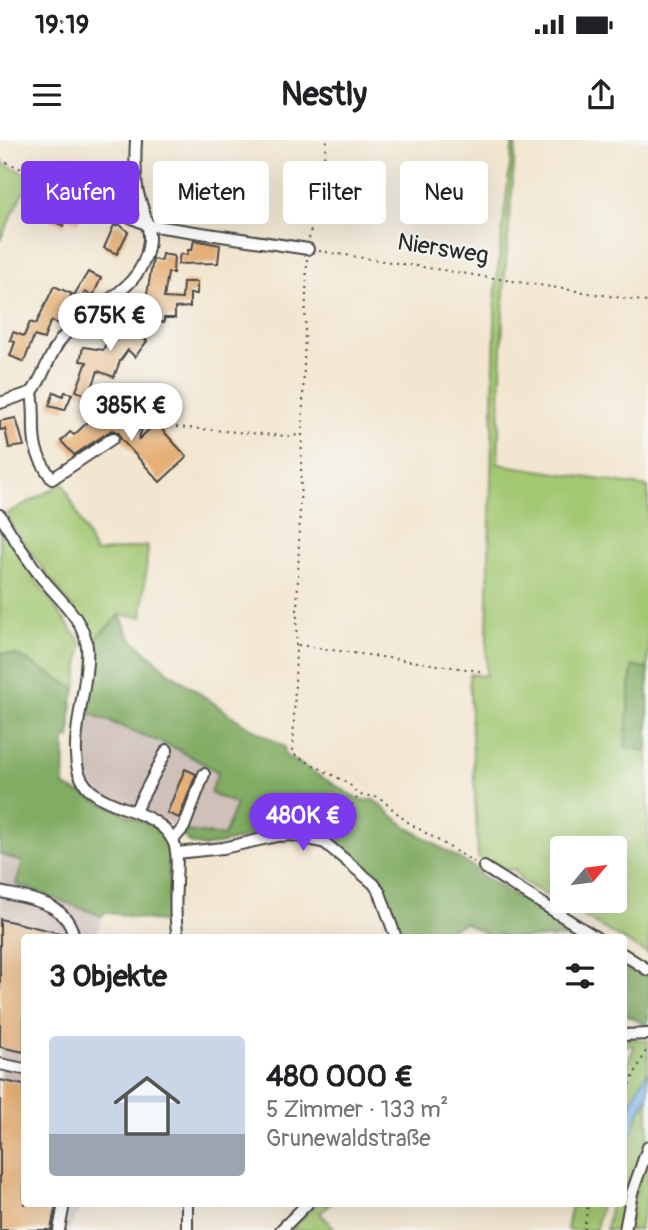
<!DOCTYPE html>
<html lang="de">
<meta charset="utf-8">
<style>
:root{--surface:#fff;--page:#f2f2f2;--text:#202124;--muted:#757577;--line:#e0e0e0;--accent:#7c3aed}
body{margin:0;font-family:Pangolin,sans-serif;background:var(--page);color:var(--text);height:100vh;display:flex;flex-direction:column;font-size:26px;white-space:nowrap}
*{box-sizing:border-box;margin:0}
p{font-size:23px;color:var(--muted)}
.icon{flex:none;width:38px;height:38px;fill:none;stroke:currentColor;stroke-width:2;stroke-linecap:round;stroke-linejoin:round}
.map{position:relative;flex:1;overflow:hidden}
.side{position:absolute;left:21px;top:794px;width:606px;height:273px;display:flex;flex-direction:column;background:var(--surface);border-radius:7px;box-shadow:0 7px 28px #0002}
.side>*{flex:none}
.hud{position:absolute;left:21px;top:21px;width:607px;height:63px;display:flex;gap:14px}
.needle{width:46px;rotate:61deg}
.tools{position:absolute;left:550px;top:696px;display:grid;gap:14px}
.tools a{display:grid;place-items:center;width:77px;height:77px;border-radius:7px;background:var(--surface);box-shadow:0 7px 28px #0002;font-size:35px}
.price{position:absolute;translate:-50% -60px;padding:0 16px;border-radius:24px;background:#fff;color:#222;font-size:23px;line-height:46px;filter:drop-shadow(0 2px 4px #0008)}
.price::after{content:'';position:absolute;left:50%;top:42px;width:21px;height:16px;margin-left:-10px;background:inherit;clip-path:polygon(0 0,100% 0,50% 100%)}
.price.on{background:var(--accent);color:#fff}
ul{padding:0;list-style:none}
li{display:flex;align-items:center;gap:21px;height:175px;padding:0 28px}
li+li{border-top:2px solid var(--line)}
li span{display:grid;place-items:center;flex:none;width:196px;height:140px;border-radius:7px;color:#555}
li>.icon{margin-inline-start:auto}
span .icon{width:84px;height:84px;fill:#fffc;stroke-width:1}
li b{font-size:30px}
h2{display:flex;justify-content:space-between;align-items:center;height:84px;padding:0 28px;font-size:30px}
.tag{padding:0 24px;border-radius:7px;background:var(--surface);box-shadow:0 7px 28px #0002;font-size:24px;line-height:63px}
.tag.on{background:var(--accent);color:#fff}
.status{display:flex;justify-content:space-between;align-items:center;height:49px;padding:0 35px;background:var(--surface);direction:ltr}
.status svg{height:19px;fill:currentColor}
header{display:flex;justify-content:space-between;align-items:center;height:91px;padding:0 28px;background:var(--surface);font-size:32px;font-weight:700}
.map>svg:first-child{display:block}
</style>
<div class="status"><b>19:19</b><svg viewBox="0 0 49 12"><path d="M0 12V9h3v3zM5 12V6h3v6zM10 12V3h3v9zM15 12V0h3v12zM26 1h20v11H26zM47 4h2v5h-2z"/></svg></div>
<header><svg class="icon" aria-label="menu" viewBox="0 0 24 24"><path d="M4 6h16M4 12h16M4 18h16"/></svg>Nestly<svg class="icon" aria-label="share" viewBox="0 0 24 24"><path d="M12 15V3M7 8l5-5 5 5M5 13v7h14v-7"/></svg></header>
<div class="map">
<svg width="648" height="1090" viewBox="0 0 648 1090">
<rect width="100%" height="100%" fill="#f6f6f2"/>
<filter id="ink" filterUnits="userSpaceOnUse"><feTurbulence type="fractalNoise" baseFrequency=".0143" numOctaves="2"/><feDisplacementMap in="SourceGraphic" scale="14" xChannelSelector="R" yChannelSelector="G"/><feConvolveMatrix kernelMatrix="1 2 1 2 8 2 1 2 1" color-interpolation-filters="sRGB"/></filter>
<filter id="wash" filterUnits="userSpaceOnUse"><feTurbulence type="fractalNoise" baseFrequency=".00686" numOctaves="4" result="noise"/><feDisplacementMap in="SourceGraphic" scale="28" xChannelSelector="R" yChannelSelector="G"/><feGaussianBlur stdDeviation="1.57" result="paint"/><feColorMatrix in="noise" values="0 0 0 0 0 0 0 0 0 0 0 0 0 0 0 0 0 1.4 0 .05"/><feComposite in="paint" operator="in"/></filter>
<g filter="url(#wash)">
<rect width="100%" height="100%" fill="#f2e6d0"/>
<!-- industrial -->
<g fill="#cfc0ba">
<polygon points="89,573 177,609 219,632 236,664 224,696 178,690 164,680 101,654 94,649 86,634 83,623"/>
<polygon points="0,714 23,722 16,745 102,776 96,798 24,798 24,1064 83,1064 69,1090 0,1090"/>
</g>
<!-- green -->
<g fill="#a3c872" stroke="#677a4e" stroke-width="2" fill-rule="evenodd">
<path d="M513 0H516L504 146 498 324 648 347V529L632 526 625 607 648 611V814L522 741 514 729 499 731 478 718 469 534 486 536 496 145ZM562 709H614V761H562Z"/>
<polygon points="0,22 31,36 0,100"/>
<polygon points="62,340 95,413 148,406 142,477 120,475 91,502 73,469 17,394 6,374 55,348"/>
<polygon points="0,382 31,434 82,504 76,549 18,516 0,513"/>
<polygon points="623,899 648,900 648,931 636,952 623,989 623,933 635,906 623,905"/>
<polygon points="648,956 648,996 630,1050 622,1090 606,1090 611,1064 623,1064 623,1024 637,977"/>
<polygon points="648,1012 648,1053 639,1090 628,1090 633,1059"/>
<polygon points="317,1064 330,1064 320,1073 336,1090 290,1090"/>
<polygon points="572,1064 601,1064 596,1090 567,1090"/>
</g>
<!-- forest -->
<g fill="#82ac64" stroke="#566c48" stroke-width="2">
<path d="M120 475 130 497 169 532 241 582 285 607V615L360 660H374L404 685 478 730 479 734 585 798H503L499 795 498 798H494L465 783 427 798H398C392 781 389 761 381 745 372 724 341 722 335 700L308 685 204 707 190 703 178 690 224 696 236 664 210 653 218 632 177 609 89 573 91 502Z"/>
<polygon points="0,513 17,515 76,549 72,560 70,598 65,597 64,646 159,689 168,702 170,780 168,780 168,783 104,772 102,776 16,744 23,722 0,714"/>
<polygon points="632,526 648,529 648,611 625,607"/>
<polygon points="623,822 648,837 648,886 623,873"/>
</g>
<!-- water -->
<polygon fill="#80bbf2" stroke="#56738e" stroke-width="2" points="648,931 648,956 637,977 623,1024 623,989 636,952"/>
<g id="blocks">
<!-- building -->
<g fill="#e6b077">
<polygon points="37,55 70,70 72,66 84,72 78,84 67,78 63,86 29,70"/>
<polygon points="118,83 128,92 117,114 104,108 114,85 116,86"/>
<polygon points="194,100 220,105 218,123 178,124 180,114 187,115 188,110 192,110"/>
<polygon points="162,114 174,116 173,133 168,133 164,158 182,159 183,142 197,142 197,154 190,154 190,167 175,168 175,178 164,178 164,182 146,181 150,175 136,174 134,160 146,160 153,119 161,121"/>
<polygon points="88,132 101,138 93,156 85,152 82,159 74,155"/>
<polygon points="54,146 72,154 58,184 52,181 49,185 44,199 34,196 24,222 10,216 15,202 10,200 13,192 24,196 30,182 36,184"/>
<polygon points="111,174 118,182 121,180 136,196 136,191 139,193 142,187 150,192 145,200 147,201 135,217 128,210 120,221 114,237 98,231 89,256 76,251 87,222 80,221 83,207 103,210 109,197 106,193 109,190 102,182"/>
<polygon points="54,252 63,256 65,252 72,254 65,270 49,266"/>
<polygon points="106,265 134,294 143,286 138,300 156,283 187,317 160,342 121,299 119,293 112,290 74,315 61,301 70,292 74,295"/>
<polygon points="16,278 24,306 9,308 5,289 0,290 0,281"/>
<polygon points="185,629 196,634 179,678 167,673"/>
<polygon points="0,779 64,794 66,798 24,798 24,912 0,907"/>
<polygon points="0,940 24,945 24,1064 56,1064 51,1090 0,1090"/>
</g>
</g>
</g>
<g filter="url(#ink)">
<use href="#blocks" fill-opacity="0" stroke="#494744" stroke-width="2"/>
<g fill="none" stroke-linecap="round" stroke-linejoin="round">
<defs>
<g id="minor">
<polyline points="35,35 148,85 308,109"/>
<path d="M108 68C107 56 105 48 115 39L137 47"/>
<path d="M32 252C38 292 25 301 52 339L113 298"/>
<path d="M0 263 32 252C45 235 49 213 63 197 92 163 145 152 149 100 150 82 140 66 137 48 135 32 135 16 136 0"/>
<path d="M0 375C12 396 26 417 41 437 56 456 85 480 87 507 90 542 68 600 79 633 93 674 157 663 174 703 179 716 176 731 176 745 175 763 175 781 178 798"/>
<polyline points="135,671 167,610"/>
<polyline points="173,700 184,687 204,634"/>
<polyline points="177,713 223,708 277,696 292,695 325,703 374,744 380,753 396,798"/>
<polyline points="484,727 597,798"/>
<path d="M0 752C30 759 68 762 74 798"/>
<polyline points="623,814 648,830"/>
<polyline points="623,895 648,894"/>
<polyline points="0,924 24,929"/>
<polyline points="59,1090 64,1064"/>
<polyline points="187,1090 187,1064"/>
<polyline points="281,1090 307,1064"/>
<polyline points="625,1090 632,1053 648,1007"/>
</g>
</defs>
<!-- minor casing -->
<use href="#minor" stroke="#494744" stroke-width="14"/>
<!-- path -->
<g stroke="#494744" stroke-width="2" stroke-dasharray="2 5" stroke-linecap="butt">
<polyline points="0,19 24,30"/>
<polyline points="309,99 327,0"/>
<polyline points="319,111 648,162"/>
<polyline points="307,119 293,614 349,644 359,655"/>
<polyline points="176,287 286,296 302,295"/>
<polyline points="298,505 480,531"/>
<polyline points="332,694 359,655 379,657 406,681 474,722"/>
<polyline points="623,957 648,907"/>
<polyline points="584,1090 588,1064"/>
</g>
<!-- minor -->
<use href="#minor" stroke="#fff" stroke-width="10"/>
</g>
</g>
<g text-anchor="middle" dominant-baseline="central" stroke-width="5" stroke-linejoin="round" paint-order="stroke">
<!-- street labels -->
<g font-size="24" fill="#2b2b2b" stroke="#f6f6f2">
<text transform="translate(443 109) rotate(9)">Niersweg</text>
</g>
</g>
</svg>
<div class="tools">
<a><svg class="needle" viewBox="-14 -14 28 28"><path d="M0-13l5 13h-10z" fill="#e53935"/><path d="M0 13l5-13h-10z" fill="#757577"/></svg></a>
</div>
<b class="price" style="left:110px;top:213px">675K €</b>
<b class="price" style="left:131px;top:303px">385K €</b>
<b class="price on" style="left:303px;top:713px">480K €</b>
<div class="hud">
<a class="tag on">Kaufen</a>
<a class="tag">Mieten</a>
<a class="tag">Filter</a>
<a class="tag">Neu</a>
</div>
<section class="side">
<h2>3 Objekte<svg class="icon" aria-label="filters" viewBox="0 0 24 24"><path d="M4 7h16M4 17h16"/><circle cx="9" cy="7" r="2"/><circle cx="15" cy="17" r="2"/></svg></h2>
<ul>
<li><span style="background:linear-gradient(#c9d6e8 70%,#9aa5b1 0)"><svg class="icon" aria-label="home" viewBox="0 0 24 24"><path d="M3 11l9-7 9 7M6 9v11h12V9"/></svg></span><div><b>480 000 €</b><p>5 Zimmer · 133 m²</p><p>Grunewaldstraße</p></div></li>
</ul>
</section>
</div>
